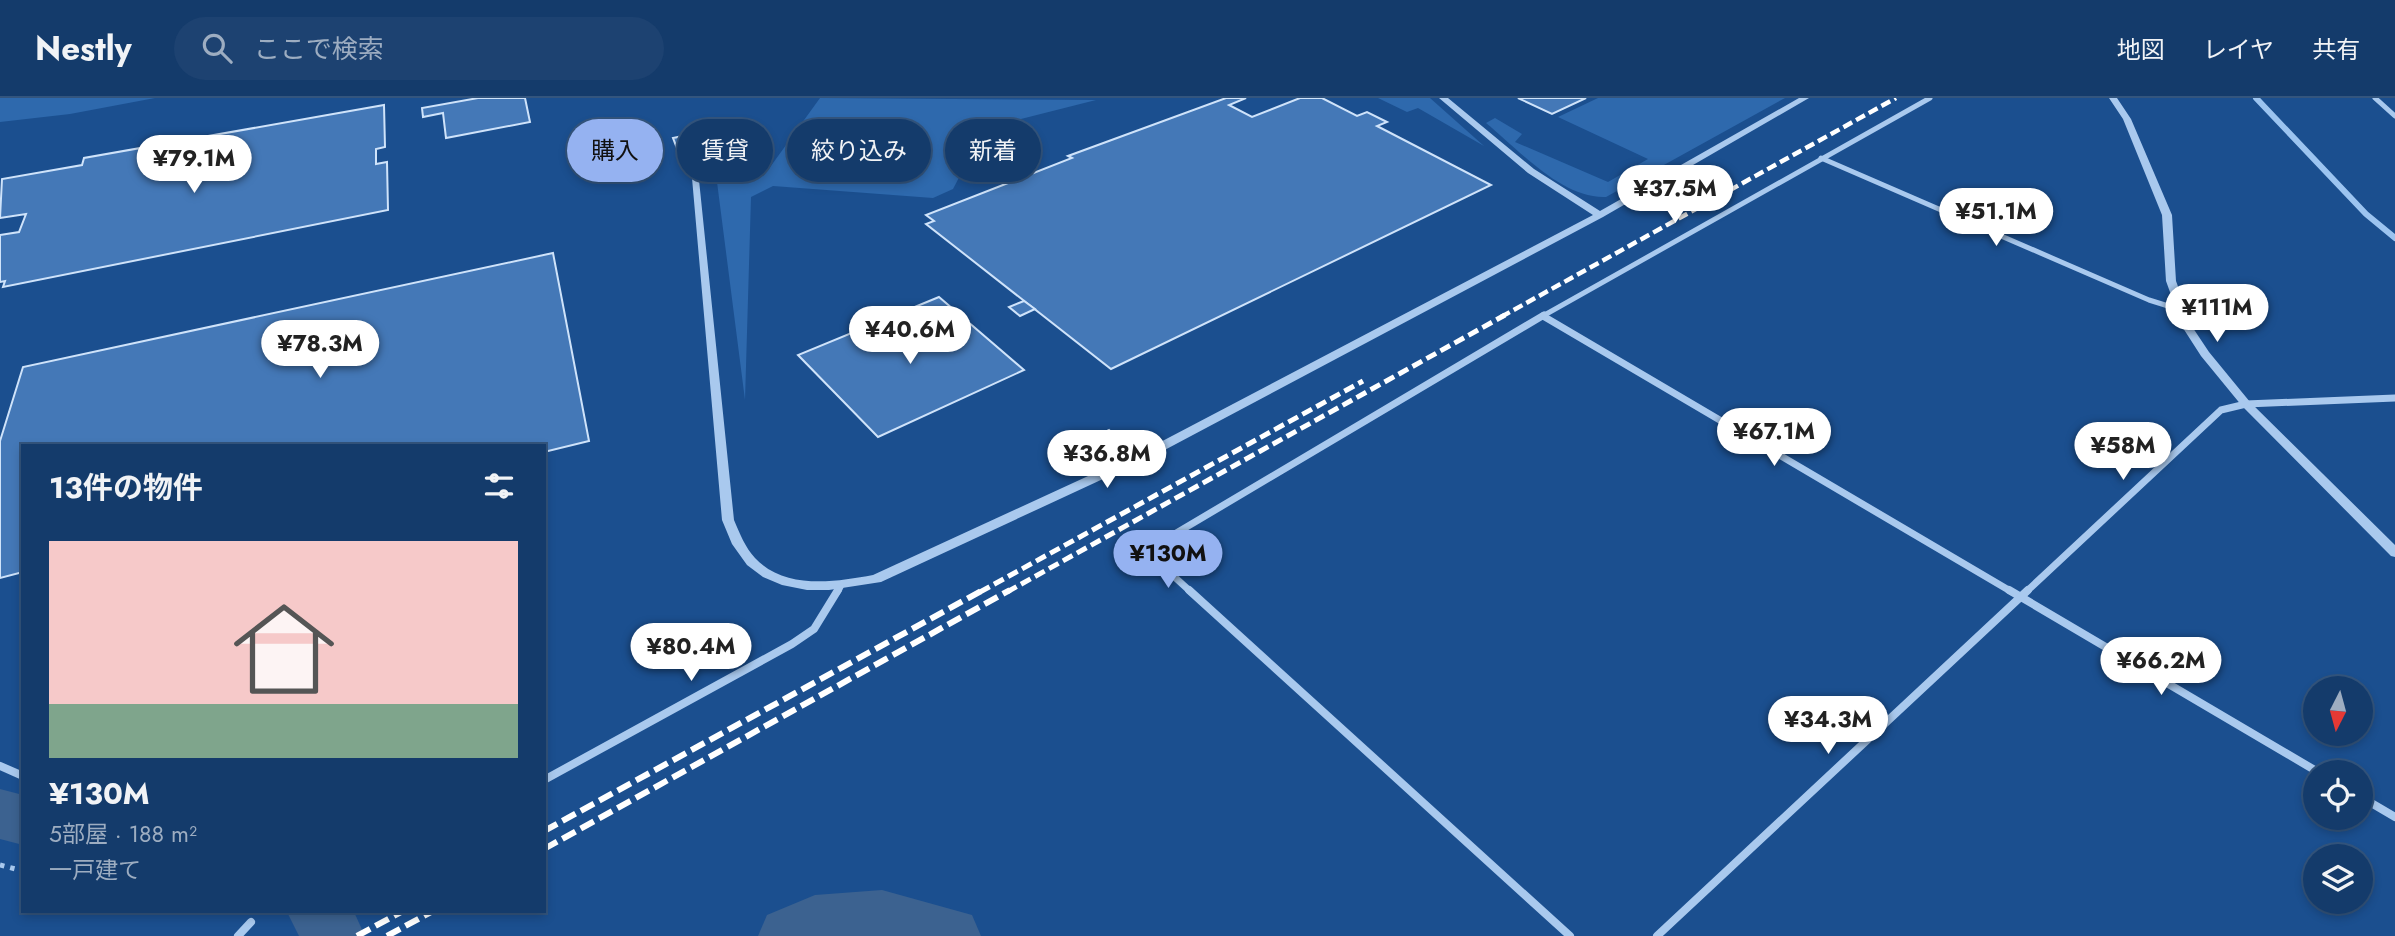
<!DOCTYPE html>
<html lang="ja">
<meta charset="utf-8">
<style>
:root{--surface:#143b6b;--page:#1d4271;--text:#f1f3f6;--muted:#9dadc1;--line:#33557e;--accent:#95b2f1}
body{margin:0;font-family:Jost,"Noto Sans JP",sans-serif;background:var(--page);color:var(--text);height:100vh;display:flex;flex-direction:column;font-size:26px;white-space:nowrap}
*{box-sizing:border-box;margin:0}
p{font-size:23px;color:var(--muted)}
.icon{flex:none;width:38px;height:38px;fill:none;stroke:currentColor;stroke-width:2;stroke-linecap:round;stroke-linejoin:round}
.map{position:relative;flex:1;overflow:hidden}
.sheet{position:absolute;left:21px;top:346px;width:525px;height:469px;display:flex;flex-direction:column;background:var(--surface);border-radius:0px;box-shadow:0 4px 10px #0003,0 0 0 2px var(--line)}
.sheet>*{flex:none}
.top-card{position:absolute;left:567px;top:21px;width:665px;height:63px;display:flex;gap:14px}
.needle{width:46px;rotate:186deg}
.buttons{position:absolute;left:2303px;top:578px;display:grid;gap:14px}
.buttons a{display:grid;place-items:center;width:70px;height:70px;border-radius:50%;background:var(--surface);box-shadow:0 4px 10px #0003,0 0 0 2px var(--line);font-size:35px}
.price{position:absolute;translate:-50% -60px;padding:0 16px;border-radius:24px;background:#fff;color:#222;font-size:23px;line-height:46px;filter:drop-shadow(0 2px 4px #0008)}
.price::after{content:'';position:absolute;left:50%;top:42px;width:21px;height:16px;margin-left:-10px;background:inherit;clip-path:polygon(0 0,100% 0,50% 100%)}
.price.selected{background:var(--accent);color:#111}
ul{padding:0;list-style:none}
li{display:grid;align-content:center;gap:14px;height:371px;padding:0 28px}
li+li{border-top:2px solid var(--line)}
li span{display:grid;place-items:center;height:217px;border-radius:0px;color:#555}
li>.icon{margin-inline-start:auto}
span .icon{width:126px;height:126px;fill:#fffc;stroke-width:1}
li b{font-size:30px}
h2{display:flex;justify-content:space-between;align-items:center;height:84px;padding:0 28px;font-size:30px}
.tag{padding:0 24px;border-radius:32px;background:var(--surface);box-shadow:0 4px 10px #0003,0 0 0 2px var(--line);font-size:24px;line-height:63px}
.tag.selected{background:var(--accent);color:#111}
header{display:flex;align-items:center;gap:42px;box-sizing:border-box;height:98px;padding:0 35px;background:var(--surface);border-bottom:2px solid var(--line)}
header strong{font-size:33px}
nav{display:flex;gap:38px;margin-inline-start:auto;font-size:24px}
.search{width:490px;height:63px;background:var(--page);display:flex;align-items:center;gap:18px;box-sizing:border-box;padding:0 24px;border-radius:38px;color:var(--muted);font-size:26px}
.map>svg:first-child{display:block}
</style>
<header>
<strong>Nestly</strong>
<div class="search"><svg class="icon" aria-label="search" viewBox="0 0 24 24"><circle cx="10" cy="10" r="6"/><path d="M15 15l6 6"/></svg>ここで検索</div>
<nav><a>地図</a><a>レイヤ</a><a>共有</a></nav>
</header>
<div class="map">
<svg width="2395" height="838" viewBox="0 0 2395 838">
<rect width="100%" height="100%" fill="#1b4f8f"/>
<!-- green -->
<g fill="#2e69ad">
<polygon points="0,0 155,0 70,16 0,24"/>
<polygon points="820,0 1096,2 985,30 953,91 933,100 773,88 751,99 745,302 717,84 768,72"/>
<polygon points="1378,0 1430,0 1484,48 1418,10 1407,14"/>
<path d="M1598 0H1785L1606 99C1562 101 1519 52 1486 25L1495 20 1522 36 1515 44 1608 84 1648 61 1558 19Z"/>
</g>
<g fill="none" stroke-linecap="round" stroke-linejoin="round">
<!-- stream -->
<polyline stroke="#9cc4f0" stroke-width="6" points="2256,0 2366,116 2395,140"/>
<!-- river -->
<g fill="#3c6290" fill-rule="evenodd">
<polygon points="0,691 23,697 23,747 0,741"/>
<polygon points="882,792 972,817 981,838 758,838 767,817 815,797"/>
<polygon points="287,814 354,814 365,838 299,838"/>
</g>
</g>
<!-- building -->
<g fill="#4478b7" stroke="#cfe3fa" stroke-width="2">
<polygon points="478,0 525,0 530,24 446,40 443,15 423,19 422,10"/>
<polygon points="1226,0 1246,0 1229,7 1252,19 1300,0 1322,0 1357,18 1367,14 1387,24 1377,28 1491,87 1111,271 926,126 934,123 926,117 1072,60 1068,58"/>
<polygon points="1518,0 1586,0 1552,16"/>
<polygon points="384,7 385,49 376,51 376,66 387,64 388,112 3,189 5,183 0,184 0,137 19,134 26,116 0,120 2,81 82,67 84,60"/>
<polygon points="688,37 695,55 680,58 673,40"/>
<polygon points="553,155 589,343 544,354 544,348 23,348 23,474 0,480 0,343 23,269"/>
<polygon points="939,199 1024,272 878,339 798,257"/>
<polygon points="1024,203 1035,211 1020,218 1009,209"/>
<polygon points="1109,332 1120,342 1093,355 1082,346"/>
</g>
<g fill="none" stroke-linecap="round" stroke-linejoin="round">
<!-- path -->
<polyline stroke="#a9c9ee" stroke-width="5" stroke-dasharray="4.5 6" stroke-linecap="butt" points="0,767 23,773"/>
<!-- minor-far2 -->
<g stroke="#a9c9ee" stroke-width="5">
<polyline points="2375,0 2395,18"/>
<polyline points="1821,60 2149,202 2181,212"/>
<polyline points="1541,219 1930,0"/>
</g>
<!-- minor-far1 -->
<g stroke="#a9c9ee" stroke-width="7">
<polyline points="1543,218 2012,494"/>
<polyline points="837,494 840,489"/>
<polyline points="1191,494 1146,453 1544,217"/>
<polyline points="2026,494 2221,312 2246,306 2395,300"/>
</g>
<!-- minor -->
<g stroke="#a9c9ee" stroke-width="8">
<polyline points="1189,492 1570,838"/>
<polyline points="2009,492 2318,674"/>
<polyline points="0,668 23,678"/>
<polyline points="544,682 792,546 814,531 838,492"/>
<polyline points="2361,699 2395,719"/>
<polyline points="238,838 251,824"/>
<polyline points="1657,838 2028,492"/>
</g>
<!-- tertiary -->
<g fill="#a9c9ee" fill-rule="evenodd">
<path d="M1439 0H1448L1534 71 1600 113 1799 0H1809L1603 119 1159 355 881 484 829 492H807L782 487 763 479 747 467 732 446 722 422 692 80 695 79 699 82 734 422C740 436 745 449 755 460 785 492 835 484 873 477L1151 349 1593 117 1528 75Z"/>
<polygon points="2109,0 2117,0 2131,21 2172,117 2176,183 2193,230 2209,254 2250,304 2395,447 2395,459 2391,458 2242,308 2201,258 2183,230 2166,183 2162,117 2123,21"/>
</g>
<!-- rail-far2 -->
<polyline stroke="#fff" stroke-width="4.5" stroke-dasharray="10 4.5" stroke-linecap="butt" points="1501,219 1896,0"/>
<!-- rail-far1 -->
<g stroke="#fff" stroke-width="5" stroke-dasharray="11 5" stroke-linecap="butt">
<polyline points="980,494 1363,283"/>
<polyline points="1007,494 1505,217"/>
</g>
<!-- rail -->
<g stroke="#fff" stroke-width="6" stroke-dasharray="15 6" stroke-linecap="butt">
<polyline points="544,733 983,492"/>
<polyline points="544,751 1010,492"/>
<polyline points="357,838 401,814"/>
<polyline points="387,838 431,814"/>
</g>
</g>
</svg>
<div class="buttons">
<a><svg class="needle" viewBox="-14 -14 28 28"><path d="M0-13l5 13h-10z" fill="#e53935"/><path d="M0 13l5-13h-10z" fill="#9dadc1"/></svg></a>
<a><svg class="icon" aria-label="locate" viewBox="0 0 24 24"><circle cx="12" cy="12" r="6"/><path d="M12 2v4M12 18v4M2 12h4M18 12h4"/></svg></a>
<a><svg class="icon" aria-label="layers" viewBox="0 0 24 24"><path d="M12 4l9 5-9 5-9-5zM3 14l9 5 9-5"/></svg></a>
</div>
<b class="price" style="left:194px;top:97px">¥79.1M</b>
<b class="price" style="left:1675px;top:127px">¥37.5M</b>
<b class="price" style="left:1996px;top:150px">¥51.1M</b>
<b class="price" style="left:2217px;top:246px">¥111M</b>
<b class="price" style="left:910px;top:268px">¥40.6M</b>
<b class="price" style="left:320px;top:282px">¥78.3M</b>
<b class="price" style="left:1774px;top:370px">¥67.1M</b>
<b class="price" style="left:2123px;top:384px">¥58M</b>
<b class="price" style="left:1107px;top:392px">¥36.8M</b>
<b class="price selected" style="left:1168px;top:492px">¥130M</b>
<b class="price" style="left:691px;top:585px">¥80.4M</b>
<b class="price" style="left:2161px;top:599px">¥66.2M</b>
<b class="price" style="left:1828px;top:658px">¥34.3M</b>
<div class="top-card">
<a class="tag selected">購入</a>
<a class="tag">賃貸</a>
<a class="tag">絞り込み</a>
<a class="tag">新着</a>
</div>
<section class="sheet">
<h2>13件の物件<svg class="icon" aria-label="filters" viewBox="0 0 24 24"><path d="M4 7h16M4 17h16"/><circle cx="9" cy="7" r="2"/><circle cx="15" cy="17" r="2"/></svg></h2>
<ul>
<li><span style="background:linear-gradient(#f6c9c9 75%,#7fa58c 0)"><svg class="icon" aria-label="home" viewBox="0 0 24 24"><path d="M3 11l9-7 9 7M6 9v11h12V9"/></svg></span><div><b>¥130M</b><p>5部屋 · 188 m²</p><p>一戸建て</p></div></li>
</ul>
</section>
</div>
